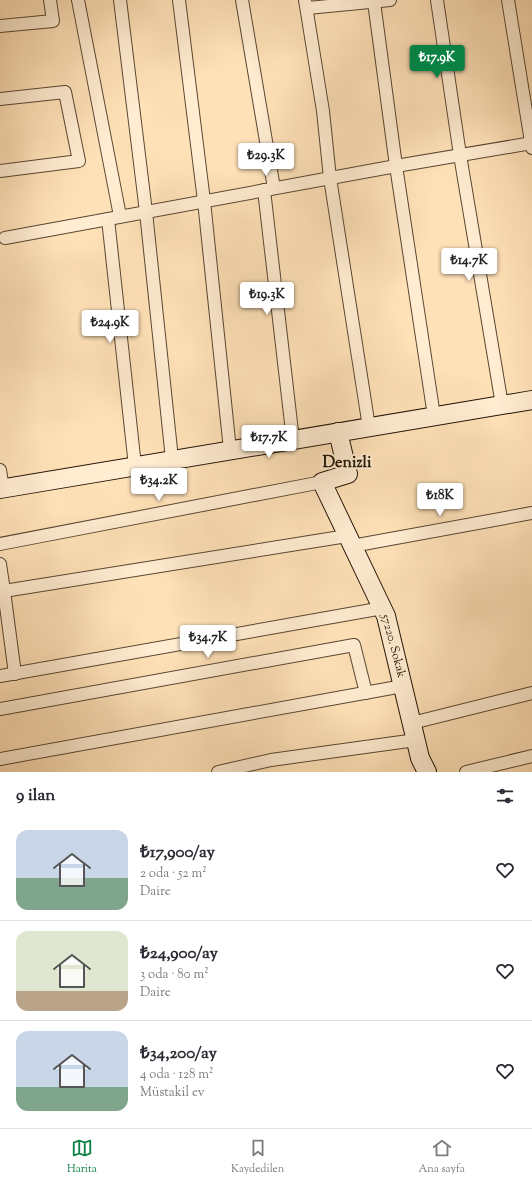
<!DOCTYPE html>
<html lang="tr">
<meta charset="utf-8">
<style>
:root{--surface:#fff;--page:#f2f2f3;--text:#2b2b33;--muted:#7c7c81;--line:#e1e1e2;--accent:#0b8043}
body{margin:0;font-family:"Sorts Mill Goudy",serif;background:var(--page);color:var(--text);height:100vh;display:flex;flex-direction:column;font-size:15px;white-space:nowrap}
*{box-sizing:border-box;margin:0}
p{font-size:13px;color:var(--muted)}
.icon{flex:none;width:22px;height:22px;fill:none;stroke:currentColor;stroke-width:2;stroke-linecap:round;stroke-linejoin:round}
.map{position:relative;height:772px;overflow:hidden}
.side{display:flex;flex-direction:column;background:var(--surface);flex:1}
.side>*{flex:none}
.price{position:absolute;translate:-50% -34px;padding:0 9px;border-radius:4px;background:#fff;color:#222;font-size:13px;line-height:26px;filter:drop-shadow(0 1px 2px #0008)}
.price::after{content:'';position:absolute;left:50%;top:24px;width:12px;height:9px;margin-left:-6px;background:inherit;clip-path:polygon(0 0,100% 0,50% 100%)}
.price.current{background:var(--accent);color:#fff}
ul{padding:0;list-style:none}
li{display:flex;align-items:center;gap:12px;height:100px;padding:0 16px}
li+li{border-top:1px solid var(--line)}
li span{display:grid;place-items:center;flex:none;width:112px;height:80px;border-radius:12px;color:#555}
li>.icon{margin-inline-start:auto}
span .icon{width:48px;height:48px;fill:#fffc;stroke-width:1}
li b{font-size:17px}
h2{display:flex;justify-content:space-between;align-items:center;height:48px;padding:0 16px;font-size:17px}
.menu{display:flex;justify-content:space-around;align-items:center;height:56px;border-top:1px solid var(--line);background:var(--surface);font-size:11px;color:var(--muted)}
.menu a{display:grid;justify-items:center;gap:2px}
.menu .current{color:var(--accent)}
.map>svg:first-child{display:block}
</style>
<div class="map">
<svg width="532" height="772" viewBox="0 0 532 772">
<rect width="100%" height="100%" fill="#ffe1b8"/>
<filter id="stains"><feTurbulence type="fractalNoise" baseFrequency=".005" numOctaves="4"/><feColorMatrix values="0 0 0 0 .2 0 0 0 0 .09 0 0 0 0 .02 0 0 0 .5 -.17"/></filter>
<radialGradient id="worn" r=".72"><stop offset=".6" stop-color="#630" stop-opacity="0"/><stop offset="1" stop-color="#630" stop-opacity=".3"/></radialGradient>
<g fill="none" stroke-linecap="round" stroke-linejoin="round">
<defs>
<g id="street">
<polyline points="78,0 120,216"/>
<polyline points="120,0 146,212 172,459"/>
<polyline points="179,0 204,201 230,450"/>
<polyline points="242,0 274,188"/>
<polyline points="305,0 323,111 330,178 369,427"/>
<polyline points="437,0 460,155 502,405"/>
<polyline points="508,0 532,148"/>
<polyline points="374,2 396,166 434,416"/>
<polyline points="308,8 390,0"/>
<polyline points="0,26 53,21 50,0"/>
<polyline points="0,99 65,92 79,161 0,171"/>
<polyline points="264,190 293,440"/>
<polyline points="108,219 135,466"/>
<polyline points="5,238 396,166 532,143"/>
<polyline points="0,470 3,489"/>
<polyline points="0,544 322,482"/>
<polyline points="352,546 532,513"/>
<polyline points="0,564 4,591"/>
<polyline points="15,674 4,591 347,536"/>
<polyline points="0,676 383,608"/>
<polyline points="0,709 354,645 366,693"/>
<polyline points="412,723 532,693"/>
<polyline points="0,759 403,686"/>
<polyline points="218,772 271,760 416,740"/>
<polyline points="466,772 532,756"/>
</g>
<g id="secondary">
<polyline points="338,432 348,474 322,482 386,616 420,758 427,772"/>
<polyline points="0,489 532,400"/>
</g>
</defs>
<!-- street casing -->
<use href="#street" stroke="#584731" stroke-width="14"/>
<!-- secondary casing -->
<use href="#secondary" stroke="#211404" stroke-width="20"/>
<!-- street -->
<use href="#street" stroke="#ffecd1" stroke-width="12"/>
<!-- secondary -->
<use href="#secondary" stroke="#ffecd1" stroke-width="18"/>
</g>
<g text-anchor="middle" dominant-baseline="central" stroke-width="4" stroke-linejoin="round" paint-order="stroke">
<!-- street labels -->
<g font-size="12" fill="#211404" stroke="#ffecd1">
<text transform="translate(393 646) rotate(75)">57220. Sokak</text>
</g>
<!-- district labels -->
<g font-size="16" font-weight="bold" fill="#211404" stroke="#ffecd1">
<text x="347" y="463">Denizli</text>
</g>
</g>
<rect width="100%" height="100%" filter="url(#stains)"/>
<rect width="100%" height="100%" fill="url(#worn)"/>
</svg>
<b class="price current" style="left:437px;top:79px">₺17.9K</b>
<b class="price" style="left:266px;top:177px">₺29.3K</b>
<b class="price" style="left:469px;top:282px">₺14.7K</b>
<b class="price" style="left:267px;top:316px">₺19.3K</b>
<b class="price" style="left:110px;top:344px">₺24.9K</b>
<b class="price" style="left:269px;top:459px">₺17.7K</b>
<b class="price" style="left:159px;top:502px">₺34.2K</b>
<b class="price" style="left:440px;top:517px">₺18K</b>
<b class="price" style="left:208px;top:659px">₺34.7K</b>
</div>
<section class="side">
<h2>9 ilan<svg class="icon" aria-label="filters" viewBox="0 0 24 24"><path d="M4 7h16M4 17h16"/><circle cx="9" cy="7" r="2"/><circle cx="15" cy="17" r="2"/></svg></h2>
<ul>
<li><span style="background:linear-gradient(#c9d6e8 60%,#7fa58c 0)"><svg class="icon" aria-label="home" viewBox="0 0 24 24"><path d="M3 11l9-7 9 7M6 9v11h12V9"/></svg></span><div><b>₺17,900/ay</b><p>2 oda · 52 m²</p><p>Daire</p></div><svg class="icon" aria-label="heart" viewBox="0 0 24 24"><path d="M12 20l-8-8c-3-5 5-10 8-4 3-6 11-1 8 4z"/></svg></li>
<li><span style="background:linear-gradient(#dfe7d0 75%,#b9a48a 0)"><svg class="icon" aria-label="home" viewBox="0 0 24 24"><path d="M3 11l9-7 9 7M6 9v11h12V9"/></svg></span><div><b>₺24,900/ay</b><p>3 oda · 80 m²</p><p>Daire</p></div><svg class="icon" aria-label="heart" viewBox="0 0 24 24"><path d="M12 20l-8-8c-3-5 5-10 8-4 3-6 11-1 8 4z"/></svg></li>
<li><span style="background:linear-gradient(#c9d6e8 70%,#7fa58c 0)"><svg class="icon" aria-label="home" viewBox="0 0 24 24"><path d="M3 11l9-7 9 7M6 9v11h12V9"/></svg></span><div><b>₺34,200/ay</b><p>4 oda · 128 m²</p><p>Müstakil ev</p></div><svg class="icon" aria-label="heart" viewBox="0 0 24 24"><path d="M12 20l-8-8c-3-5 5-10 8-4 3-6 11-1 8 4z"/></svg></li>
</ul>
</section>
<nav class="menu">
<a class="current"><svg class="icon" aria-label="map" viewBox="0 0 24 24"><path d="M3 6l6-2 6 2 6-2v14l-6 2-6-2-6 2zM9 4v14M15 6v14"/></svg>Harita</a>
<a><svg class="icon" aria-label="saved" viewBox="0 0 24 24"><path d="M7 4h10v16l-5-4-5 4z"/></svg>Kaydedilen</a>
<a><svg class="icon" aria-label="home" viewBox="0 0 24 24"><path d="M3 11l9-7 9 7M6 9v11h12V9"/></svg>Ana sayfa</a>
</nav>
